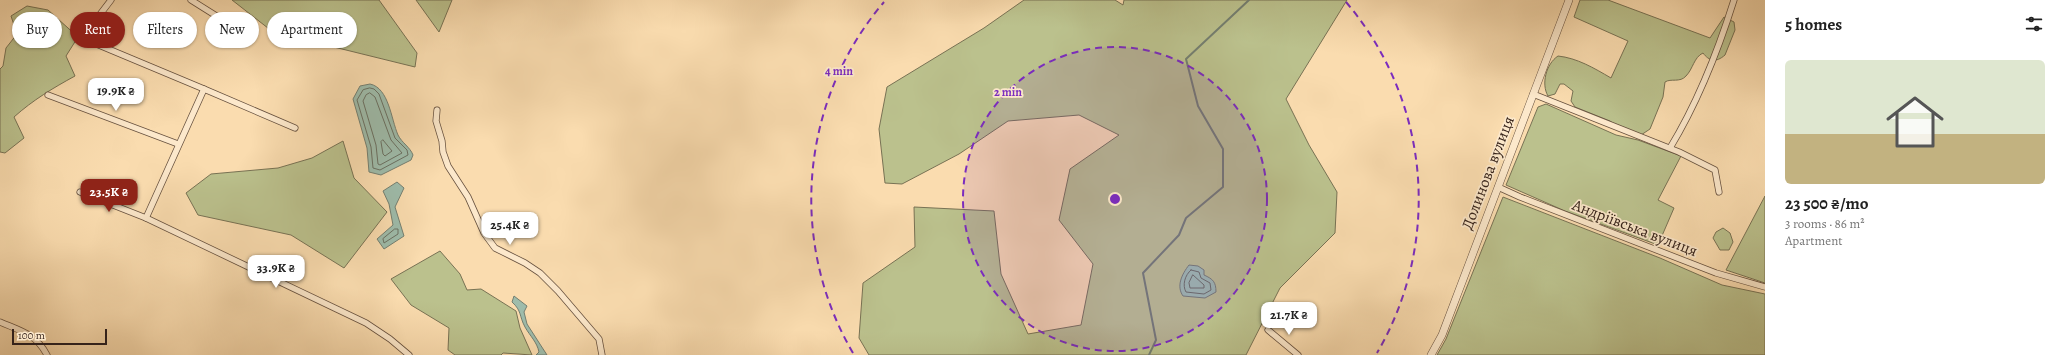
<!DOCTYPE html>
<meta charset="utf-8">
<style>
:root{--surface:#fff;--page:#f6f6f6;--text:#222;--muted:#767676;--line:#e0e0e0;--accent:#8f2418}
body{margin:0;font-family:Alegreya,serif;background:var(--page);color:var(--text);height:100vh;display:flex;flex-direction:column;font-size:15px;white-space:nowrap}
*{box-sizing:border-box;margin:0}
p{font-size:13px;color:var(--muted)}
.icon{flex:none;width:22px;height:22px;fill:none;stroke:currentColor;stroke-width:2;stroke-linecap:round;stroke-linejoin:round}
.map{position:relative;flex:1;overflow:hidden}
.panel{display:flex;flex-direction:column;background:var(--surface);width:300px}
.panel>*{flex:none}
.hud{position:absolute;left:12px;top:12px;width:380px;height:36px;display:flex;gap:8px}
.scale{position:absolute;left:12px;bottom:10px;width:95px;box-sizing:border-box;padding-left:4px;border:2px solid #36231a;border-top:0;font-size:11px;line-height:14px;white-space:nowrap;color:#36231a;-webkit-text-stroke:3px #fce8cb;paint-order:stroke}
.price{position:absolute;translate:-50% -34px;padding:0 9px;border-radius:8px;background:#fff;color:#222;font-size:13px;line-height:26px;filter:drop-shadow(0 1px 2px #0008)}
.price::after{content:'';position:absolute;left:50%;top:24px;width:12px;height:9px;margin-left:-6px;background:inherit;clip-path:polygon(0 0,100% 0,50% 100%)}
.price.selected{background:var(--accent);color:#fff}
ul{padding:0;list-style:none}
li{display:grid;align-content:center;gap:8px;height:212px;padding:0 20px}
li+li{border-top:1px solid var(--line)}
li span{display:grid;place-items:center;height:124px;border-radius:6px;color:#555}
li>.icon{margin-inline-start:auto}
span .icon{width:72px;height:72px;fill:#fffc;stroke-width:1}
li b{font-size:17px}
h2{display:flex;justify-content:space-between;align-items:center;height:48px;padding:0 20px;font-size:17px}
.chip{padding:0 14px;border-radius:18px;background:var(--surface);box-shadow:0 1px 3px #0004;font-size:14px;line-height:36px}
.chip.selected{background:var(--accent);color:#fff}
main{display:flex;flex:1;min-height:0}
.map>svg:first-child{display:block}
</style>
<main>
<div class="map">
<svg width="1765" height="355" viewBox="0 0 1765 355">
<rect width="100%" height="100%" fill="#fadcaf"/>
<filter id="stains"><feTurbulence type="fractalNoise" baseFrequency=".005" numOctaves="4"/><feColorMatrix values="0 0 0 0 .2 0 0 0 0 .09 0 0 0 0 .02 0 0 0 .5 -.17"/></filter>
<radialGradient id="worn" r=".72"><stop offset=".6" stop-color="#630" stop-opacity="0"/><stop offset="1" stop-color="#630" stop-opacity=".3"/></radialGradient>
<!-- green -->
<g fill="#bbc18d" stroke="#787254">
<polygon points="232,0 379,0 417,53 415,67 273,32"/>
<polygon points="416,0 452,0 439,32"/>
<polygon points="1024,0 1115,0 1123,5 1124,0 1347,0 1286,99 1309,145 1337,192 1335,233 1280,288 1246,355 869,355 859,338 863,283 915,247 914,207 994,211 1001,274 1028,334 1081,325 1093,264 1059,220 1070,169 1119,135 1079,115 1008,121 959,154 902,184 885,183 879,129 887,87 984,28"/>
<path d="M1580 0H1608L1710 38 1724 17 1734 22 1735 30 1725 55C1716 63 1709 61 1703 53 1694 57 1693 69 1686 76 1680 83 1671 78 1665 82L1663 97 1650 129 1641 135 1622 130 1610 121 1575 107 1571 101 1573 91 1564 84H1560L1555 94 1548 96C1541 84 1546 64 1558 56 1577 58 1594 68 1611 78L1628 41 1574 17Z"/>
<path d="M27 6 48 10 78 37 66 56 75 76C53 88 33 100 14 117L24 138 5 153 0 152V69L3 66 6 48 17 34 11 16Z"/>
<polygon points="1546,104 1616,135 1638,140 1681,156 1658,200 1674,208 1658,245 1565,211 1506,185 1538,107"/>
<polygon points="343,141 354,178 387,212 344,268 291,235 198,215 186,193 211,174 278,168 312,158"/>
<polygon points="1765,196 1765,283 1726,270"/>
<polygon points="1503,197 1660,258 1722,285 1765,294 1765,355 1437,355 1446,339"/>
<polygon points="1723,228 1730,233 1733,242 1729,250 1720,250 1713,238 1716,232"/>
<polygon points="440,251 460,274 467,290 481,289 516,311 520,328 532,355 503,353 501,355 455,355 448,350 449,328 411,305 391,279"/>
</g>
<!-- water -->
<g fill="#9ebcab" stroke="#747f71">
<path d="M370 84C389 88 391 119 398 135 402 143 410 147 413 155L411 160 381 175 369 172 367 148 353 99 360 86Z"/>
<polygon points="397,182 404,188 395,207 404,236 384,249 377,239 393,225 389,204 383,191"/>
<path d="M1189 265 1198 266 1204 270V275C1213 279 1216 282 1216 292L1205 298 1183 296C1176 286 1182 274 1189 265Z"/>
<path d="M514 296 527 306 524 312 527 324 547 355H536L539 352C537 342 530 336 525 327 519 316 522 311 512 302Z"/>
</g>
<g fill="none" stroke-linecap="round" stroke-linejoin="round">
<!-- shore -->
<g stroke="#6a7062" stroke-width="1">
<polygon points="370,88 374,89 379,94 395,138 407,150 408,155 380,170 373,168 371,147 357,100 363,90"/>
<polygon points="370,93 375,97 391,140 402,153 380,165 378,164 376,145 363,101 366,95"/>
<polygon points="383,140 392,151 385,156 383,154 381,142"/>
<polygon points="395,229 398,229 398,234 384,243 383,239"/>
<path d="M1191 270 1199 272 1201 278 1210 283 1211 290 1204 294 1186 292C1182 285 1185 275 1191 270Z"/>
<polygon points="1193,275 1204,285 1204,288 1190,288 1189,283"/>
</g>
<!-- stream -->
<polyline stroke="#747f71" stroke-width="2" points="1149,355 1156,340 1143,273 1179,235 1186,218 1223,187 1223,149 1198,106 1186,59 1249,0"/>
<defs>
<g id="minor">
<polyline points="111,0 82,38 204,89"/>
<polyline points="191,0 226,22"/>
<polyline points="1533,94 1679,152 1715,170 1719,192"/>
<polyline points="48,95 178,144"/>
<polyline points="437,110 436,121 442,141 443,152 448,166 468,197 484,233 495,248 525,263 540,273 558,291 599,339 602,355"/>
<path d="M1670 148C1698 102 1718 51 1734 0"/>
<polyline points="1498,187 1520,197 1716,273 1765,287"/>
<polyline points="80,192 146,218 366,323 390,339 409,355"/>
<polyline points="146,218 204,89 295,128"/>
<path d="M0 322C21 331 36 334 47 355"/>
<polyline points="1268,330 1298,355"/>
</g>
<polyline id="tertiary" points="1431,355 1442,335 1569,0"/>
</defs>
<!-- minor casing -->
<use href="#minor" stroke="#67513f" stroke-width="7"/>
<!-- tertiary casing -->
<use href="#tertiary" stroke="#67513f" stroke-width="8"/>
<!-- minor -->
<use href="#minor" stroke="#fce8cb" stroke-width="5.5"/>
<!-- tertiary -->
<use href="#tertiary" stroke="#fce8cb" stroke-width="7"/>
</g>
<!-- distance rings -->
<circle cx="1115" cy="199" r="152" fill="#7b2cbf" fill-opacity=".12"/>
<g fill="none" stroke="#7b2cbf" stroke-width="2" stroke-dasharray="7 5">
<circle cx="1115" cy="199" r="152"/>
<path d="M853 353A304 304 0 0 1 884 2M1346 2A304 304 0 0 1 1377 353"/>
</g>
<g text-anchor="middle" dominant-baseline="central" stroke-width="3.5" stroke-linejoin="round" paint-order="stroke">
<!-- street labels -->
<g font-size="16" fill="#36231a" stroke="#fce8cb">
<text transform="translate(1488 173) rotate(-69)">Долинова вулиця</text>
<text transform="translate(1635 228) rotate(21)">Андріївська вулиця</text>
</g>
</g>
<circle cx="1115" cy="199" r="6" fill="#7b2cbf" stroke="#fce8cb" stroke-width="2"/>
<g font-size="12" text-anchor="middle" font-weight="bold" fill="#7b2cbf" stroke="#fce8cb" stroke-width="3.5" stroke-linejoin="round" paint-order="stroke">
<text x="839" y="75">4 min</text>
<text x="1008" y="96">2 min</text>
</g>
<rect width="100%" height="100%" filter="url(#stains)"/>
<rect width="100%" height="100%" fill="url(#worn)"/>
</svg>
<div class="scale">100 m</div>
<b class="price" style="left:116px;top:112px">19.9K ₴</b>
<b class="price selected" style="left:109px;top:213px">23.5K ₴</b>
<b class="price" style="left:510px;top:246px">25.4K ₴</b>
<b class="price" style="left:276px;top:289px">33.9K ₴</b>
<b class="price" style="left:1289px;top:336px">21.7K ₴</b>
<div class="hud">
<a class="chip">Buy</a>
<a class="chip selected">Rent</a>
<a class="chip">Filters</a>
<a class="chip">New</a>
<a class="chip">Apartment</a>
</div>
</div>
<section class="panel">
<h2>5 homes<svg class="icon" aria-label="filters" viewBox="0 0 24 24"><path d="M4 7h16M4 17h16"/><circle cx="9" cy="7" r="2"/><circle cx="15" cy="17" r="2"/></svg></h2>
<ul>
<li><span style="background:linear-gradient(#dfe7d0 60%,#c2b280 0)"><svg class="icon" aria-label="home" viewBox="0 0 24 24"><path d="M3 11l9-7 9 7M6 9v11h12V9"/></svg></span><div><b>23 500 ₴/mo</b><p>3 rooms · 86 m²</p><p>Apartment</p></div></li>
</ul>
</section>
</main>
